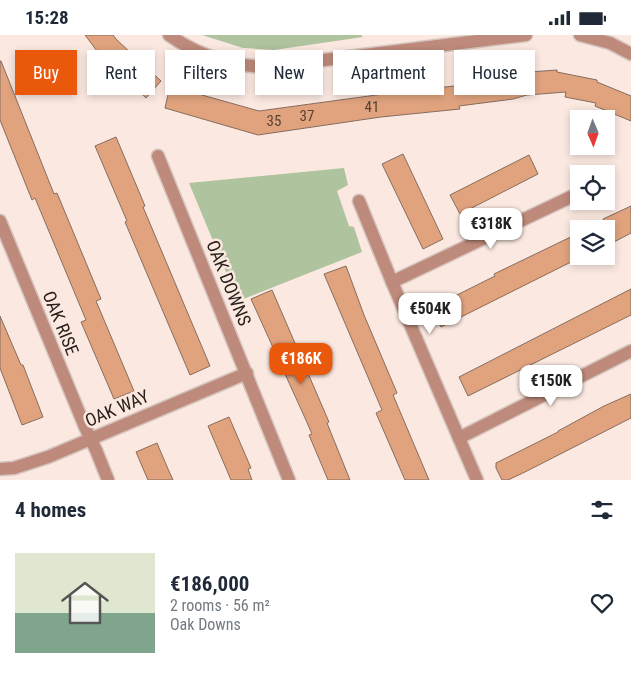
<!DOCTYPE html>
<meta charset="utf-8">
<style>
:root{--surface:#fff;--page:#f2f2f3;--text:#1f2937;--muted:#747a83;--line:#e0e1e3;--accent:#ea580c}
body{margin:0;font-family:"Roboto Condensed",sans-serif;background:var(--page);color:var(--text);height:100vh;display:flex;flex-direction:column;font-size:19px;white-space:nowrap}
*{box-sizing:border-box;margin:0}
p{font-size:16px;color:var(--muted)}
.icon{flex:none;width:28px;height:28px;fill:none;stroke:currentColor;stroke-width:2;stroke-linecap:round;stroke-linejoin:round}
.map{position:relative;height:445px;overflow:hidden}
.sheet{display:flex;flex-direction:column;background:var(--surface);flex:1}
.sheet>*{flex:none}
.banner{position:absolute;left:15px;top:15px;width:601px;height:45px;display:flex;gap:10px}
.needle{width:32px;rotate:178deg}
.fabs{position:absolute;left:570px;top:75px;display:grid;gap:10px}
.fabs a{display:grid;place-items:center;width:45px;height:45px;border-radius:0px;background:var(--surface);box-shadow:0 2px 8px #0003;font-size:25px}
.price{position:absolute;translate:-50% -42px;padding:0 11px;border-radius:10px;background:#fff;color:#222;font-size:16px;line-height:32px;filter:drop-shadow(0 1px 2px #0008)}
.price::after{content:'';position:absolute;left:50%;top:30px;width:15px;height:11px;margin-left:-8px;background:inherit;clip-path:polygon(0 0,100% 0,50% 100%)}
.price.active{background:var(--accent);color:#fff}
ul{padding:0;list-style:none}
li{display:flex;align-items:center;gap:15px;height:125px;padding:0 15px}
li+li{border-top:1px solid var(--line)}
li span{display:grid;place-items:center;flex:none;width:140px;height:100px;border-radius:0px;color:#555}
li>.icon{margin-inline-start:auto}
span .icon{width:60px;height:60px;fill:#fffc;stroke-width:1}
li b{font-size:21px}
h2{display:flex;justify-content:space-between;align-items:center;height:60px;padding:0 15px;font-size:21px}
.tag{padding:0 18px;border-radius:0px;background:var(--surface);box-shadow:0 2px 8px #0003;font-size:18px;line-height:45px}
.tag.active{background:var(--accent);color:#fff}
.status{display:flex;justify-content:space-between;align-items:center;height:35px;padding:0 25px;background:var(--surface);direction:ltr}
.status svg{height:14px;fill:currentColor}
.map>svg:first-child{display:block}
</style>
<div class="status"><b>15:28</b><svg viewBox="0 0 49 12"><path d="M0 12V9h3v3zM5 12V6h3v6zM10 12V3h3v9zM15 12V0h3v12zM26 1h20v11H26zM47 4h2v5h-2z"/></svg></div>
<div class="map">
<svg width="631" height="445" viewBox="0 0 631 445">
<rect width="100%" height="100%" fill="#fbe9e1"/>
<!-- green -->
<g fill="#aec39e">
<polygon points="202,0 361,0 363,2 274,15 243,13"/>
<polygon points="344,133 348,150 337,156 349,191 354,192 362,217 238,266 189,148"/>
</g>
<!-- building -->
<g fill="#e0a37e" stroke="#866d5f">
<polygon points="85,0 113,0 117,5 161,46 146,63 100,20"/>
<polygon points="0,26 1,26 54,159 57,158 101,264 96,266 134,356 114,364 81,287 86,285 35,163 32,165 0,85"/>
<polygon points="557,35 557,37 597,45 597,47 631,61 631,86 595,71 596,68 565,62 566,57 527,60 513,64 459,71 460,74 381,82 258,100 165,73 170,51 259,76 391,58 463,50 463,48 529,37"/>
<polygon points="116,102 145,171 143,172 210,331 190,340 125,187 127,186 95,111"/>
<polygon points="403,119 443,204 423,214 382,129"/>
<polygon points="529,120 538,139 460,179 450,160"/>
<polygon points="631,171 631,198 614,207 603,184"/>
<polygon points="579,198 579,223 441,292 431,273 495,241 494,239"/>
<polygon points="346,231 364,280 397,358 393,360 429,445 405,445 376,378 382,375 324,239"/>
<polygon points="631,254 631,280 468,361 459,342"/>
<polygon points="272,255 329,387 327,388 350,445 328,445 309,400 312,399 305,383 251,264"/>
<polygon points="0,281 21,330 23,330 43,382 22,390 0,333"/>
<polygon points="631,359 631,383 525,437 508,445 502,445 496,433 496,428 558,397 558,396 604,371"/>
<polygon points="229,382 251,433 248,434 252,445 231,445 208,391"/>
<polygon points="157,408 168,434 173,445 148,445 136,417"/>
</g>
<g fill="none" stroke-linecap="round" stroke-linejoin="round">
<defs>
<g id="street">
<path d="M169 0C199 21 231 31 267 32L526 0"/>
<polyline points="580,0 610,8 631,19"/>
<polyline points="158,121 289,445"/>
<polyline points="359,166 392,247 477,445"/>
<polyline points="0,186 85,392 96,415 108,445"/>
<polyline points="392,247 579,158"/>
<polyline points="459,403 631,316"/>
<polyline points="0,434 14,433 48,422 247,338"/>
</g>
</defs>
<!-- street casing -->
<use href="#street" stroke="#d6c5be" stroke-width="15"/>
<!-- street -->
<use href="#street" stroke="#bd8a7b" stroke-width="12"/>
</g>
<g text-anchor="middle" dominant-baseline="central" stroke-width="5" stroke-linejoin="round" paint-order="stroke">
<!-- number labels -->
<g font-size="15" fill="#584234">
<text x="372" y="72">41</text>
<text x="307" y="81">37</text>
<text x="274" y="86">35</text>
</g>
<!-- street labels -->
<g font-size="18" fill="#2b211c" stroke="#fbe9e1">
<text transform="translate(229 248) rotate(68)">OAK DOWNS</text>
<text transform="translate(61 288) rotate(68)">OAK RISE</text>
<text transform="translate(117 373) rotate(-23)">OAK WAY</text>
</g>
</g>
</svg>
<div class="fabs">
<a><svg class="needle" viewBox="-14 -14 28 28"><path d="M0-13l5 13h-10z" fill="#e53935"/><path d="M0 13l5-13h-10z" fill="#747a83"/></svg></a>
<a><svg class="icon" aria-label="locate" viewBox="0 0 24 24"><circle cx="12" cy="12" r="6"/><path d="M12 2v4M12 18v4M2 12h4M18 12h4"/></svg></a>
<a><svg class="icon" aria-label="layers" viewBox="0 0 24 24"><path d="M12 4l9 5-9 5-9-5zM3 14l9 5 9-5"/></svg></a>
</div>
<b class="price" style="left:491px;top:215px">€318K</b>
<b class="price" style="left:430px;top:300px">€504K</b>
<b class="price active" style="left:301px;top:350px">€186K</b>
<b class="price" style="left:551px;top:372px">€150K</b>
<div class="banner">
<a class="tag active">Buy</a>
<a class="tag">Rent</a>
<a class="tag">Filters</a>
<a class="tag">New</a>
<a class="tag">Apartment</a>
<a class="tag">House</a>
</div>
</div>
<section class="sheet">
<h2>4 homes<svg class="icon" aria-label="filters" viewBox="0 0 24 24"><path d="M4 7h16M4 17h16"/><circle cx="9" cy="7" r="2"/><circle cx="15" cy="17" r="2"/></svg></h2>
<ul>
<li><span style="background:linear-gradient(#dfe7d0 60%,#7fa58c 0)"><svg class="icon" aria-label="home" viewBox="0 0 24 24"><path d="M3 11l9-7 9 7M6 9v11h12V9"/></svg></span><div><b>€186,000</b><p>2 rooms · 56 m²</p><p>Oak Downs</p></div><svg class="icon" aria-label="heart" viewBox="0 0 24 24"><path d="M12 20l-8-8c-3-5 5-10 8-4 3-6 11-1 8 4z"/></svg></li>
</ul>
</section>
